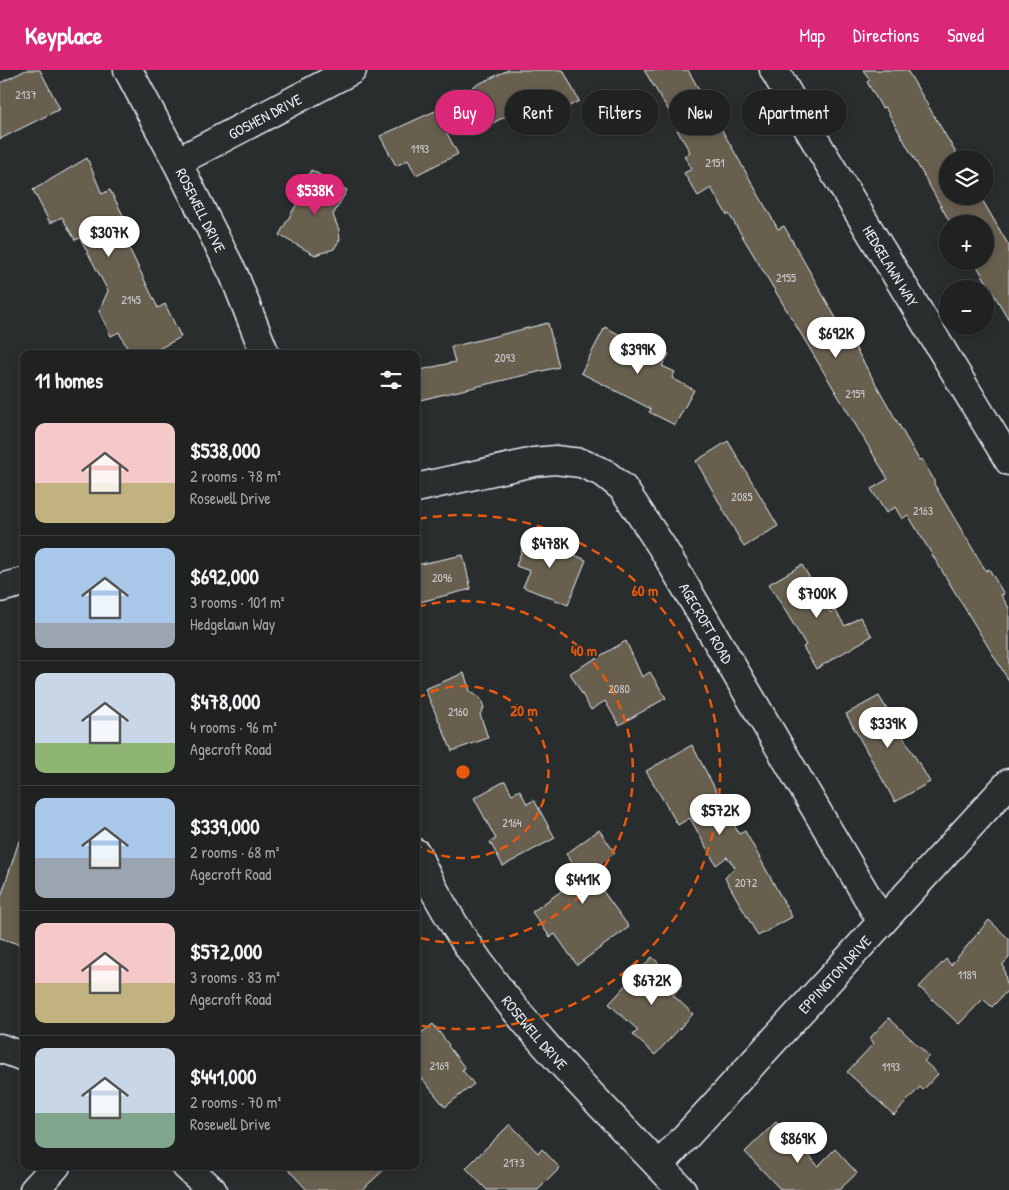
<!DOCTYPE html>
<meta charset="utf-8">
<style>
:root{--surface:#202222;--page:#2d2f2f;--text:#f1f3f6;--muted:#a2a4a5;--line:#3d3f40;--accent:#db2777}
body{margin:0;font-family:"Patrick Hand",sans-serif;background:var(--page);color:var(--text);height:100vh;display:flex;flex-direction:column;font-size:19px;white-space:nowrap}
*{box-sizing:border-box;margin:0}
p{font-size:16px;color:var(--muted)}
.icon{flex:none;width:28px;height:28px;fill:none;stroke:currentColor;stroke-width:2;stroke-linecap:round;stroke-linejoin:round}
.map{position:relative;flex:1;overflow:hidden}
.details{position:absolute;left:20px;top:280px;width:400px;height:820px;display:flex;flex-direction:column;background:var(--surface);border-radius:10px;box-shadow:0 2px 8px #0003,0 0 0 1px var(--line)}
.details>*{flex:none}
.guide{position:absolute;left:435px;top:20px;width:475px;height:45px;display:flex;gap:10px}
.fabs{position:absolute;left:939px;top:80px;display:grid;gap:10px}
.fabs a{display:grid;place-items:center;width:55px;height:55px;border-radius:50%;background:var(--surface);box-shadow:0 2px 8px #0003,0 0 0 1px var(--line);font-size:25px}
.price{position:absolute;translate:-50% -42px;padding:0 11px;border-radius:18px;background:#fff;color:#222;font-size:16px;line-height:32px;filter:drop-shadow(0 1px 2px #0008)}
.price::after{content:'';position:absolute;left:50%;top:30px;width:15px;height:11px;margin-left:-8px;background:inherit;clip-path:polygon(0 0,100% 0,50% 100%)}
.price.selected{background:var(--accent);color:#fff}
ul{padding:0;list-style:none}
li{display:flex;align-items:center;gap:15px;height:125px;padding:0 15px}
li+li{border-top:1px solid var(--line)}
li span{display:grid;place-items:center;flex:none;width:140px;height:100px;border-radius:10px;color:#555}
li>.icon{margin-inline-start:auto}
span .icon{width:60px;height:60px;fill:#fffc;stroke-width:1}
li b{font-size:21px}
h2{display:flex;justify-content:space-between;align-items:center;height:60px;padding:0 15px;font-size:21px}
.chip{padding:0 18px;border-radius:22px;background:var(--surface);box-shadow:0 2px 8px #0003,0 0 0 1px var(--line);font-size:18px;line-height:45px}
.chip.selected{background:var(--accent);color:#fff}
header{display:flex;align-items:center;gap:30px;box-sizing:border-box;height:70px;padding:0 25px;background:var(--accent);color:#fff}
header strong{font-size:24px}
nav{display:flex;gap:28px;margin-inline-start:auto;font-size:18px}
.map>svg:first-child{display:block}
</style>
<header>
<strong>Keyplace</strong>
<nav><a>Map</a><a>Directions</a><a>Saved</a></nav>
</header>
<div class="map">
<svg width="1009" height="1120" viewBox="0 0 1009 1120">
<rect width="100%" height="100%" fill="#2a2d2e"/>
<filter id="ink" filterUnits="userSpaceOnUse"><feTurbulence type="fractalNoise" baseFrequency=".02" numOctaves="2"/><feDisplacementMap in="SourceGraphic" scale="10" xChannelSelector="R" yChannelSelector="G"/><feConvolveMatrix kernelMatrix="1 2 1 2 8 2 1 2 1" color-interpolation-filters="sRGB"/></filter>
<g filter="url(#ink)">
<!-- building -->
<g fill="#675f4f" stroke="#e8f1f8">
<polygon points="26,0 40,0 60,39 0,69 0,13"/>
<polygon points="508,0 563,0 579,31 536,53 530,42 517,48 514,42 491,54 472,17"/>
<polygon points="644,0 688,0 778,159 784,156 850,273 852,272 919,390 922,389 934,410 934,414 986,501 989,499 1004,524 1001,525 1009,538 1009,611 908,445 902,449 895,437 886,443 871,419 888,409 729,144 727,145 711,118 698,126 684,103 692,99 684,86 690,82 677,60 680,59"/>
<polygon points="863,0 907,0 959,88 965,85 967,89 948,89 948,126 980,126 1009,176 1009,250 974,191 985,191 985,154 951,154 885,37 882,38 867,12 870,10"/>
<polygon points="435,41 458,84 416,105 408,90 396,96 380,66"/>
<polygon points="87,88 102,124 110,120 124,147 116,151 158,238 165,234 181,267 149,284 130,284 119,262 111,266 99,241 108,221 80,168 75,170 62,147 50,153 33,120"/>
<polygon points="311,100 347,120 333,145 339,160 340,169 334,179 315,185 279,165 299,130 296,128"/>
<polygon points="548,253 559,297 416,331 416,301 455,292 451,277"/>
<polygon points="605,257 641,276 644,271 669,284 662,296 675,302 672,308 694,320 675,355 649,342 651,339 581,303"/>
<polygon points="728,371 778,456 744,477 696,391"/>
<polygon points="528,464 586,490 568,535 523,517 530,501 516,496"/>
<polygon points="463,485 471,519 416,533 416,495"/>
<polygon points="802,495 831,543 835,540 845,556 860,547 872,566 816,599 803,577 806,575 769,514"/>
<polygon points="626,571 642,607 650,602 666,628 619,655 605,631 591,640 570,603"/>
<polygon points="464,603 470,621 481,629 484,638 480,644 488,668 452,681 425,619"/>
<polygon points="879,626 930,712 895,732 846,644"/>
<polygon points="692,675 739,764 745,761 792,847 758,866 725,808 735,797 727,787 716,795 690,748 678,755 646,701"/>
<polygon points="505,711 512,724 520,720 527,734 534,730 555,768 503,796 490,772 496,769 474,728"/>
<polygon points="599,760 615,783 589,802 629,857 577,895 555,864 550,867 532,842 582,806 566,784"/>
<polygon points="19,771 24,772 24,876 0,868 0,830"/>
<polygon points="989,850 1009,869 1009,888 1003,894 1008,920 992,937 983,929 959,954 919,917 946,889 951,895"/>
<polygon points="652,887 682,915 673,925 693,944 655,985 633,965 638,960 609,934"/>
<polygon points="889,948 929,986 924,991 938,1004 923,1020 920,1017 894,1045 847,1002 874,973 869,969"/>
<polygon points="433,954 449,975 448,976 465,998 462,1000 474,1014 445,1037 416,1001 416,967"/>
<polygon points="776,1052 785,1061 787,1059 818,1096 835,1079 857,1103 839,1120 781,1120 745,1082"/>
<polygon points="510,1054 538,1083 542,1079 560,1098 538,1120 487,1120 466,1098"/>
<polygon points="285,1096 388,1096 362,1120 307,1120"/>
</g>
<g fill="none" stroke-linecap="round" stroke-linejoin="round">
<defs>
<g id="street">
<path id="s1" d="M128 0 177 92 234 205 265 284"/>
<path id="s2" d="M774 0 822 82 1009 391"/>
<path id="s3" d="M177 92 352 0"/>
<path id="s4" d="M416 418 534 392 555 390 581 393 604 403 623 418 662 477 882 852"/>
<polyline points="0,518 24,512"/>
<path id="s5" d="M416 783C475 916 584 1016 682 1120"/>
<polyline points="0,978 24,987"/>
<polyline points="186,1096 212,1120"/>
<path id="s6" d="M659 1096 1009 713"/>
<polyline points="34,1120 56,1096"/>
</g>
</defs>
<!-- street casing -->
<use href="#street" stroke="#e8f1f8" stroke-width="31"/>
<!-- street -->
<use href="#street" stroke="#2a2d2e" stroke-width="28"/>
</g>
</g>
<!-- distance rings -->
<g fill="none" stroke="#e8590c" stroke-width="2.5" stroke-dasharray="9 6">
<path d="M417 629A86 86 0 1 1 417 775"/>
<path d="M417 537A171 171 0 1 1 417 867"/>
<path d="M418 449A257 257 0 1 1 418 955"/>
</g>
<g text-anchor="middle" dominant-baseline="central" stroke-width="4" stroke-linejoin="round" paint-order="stroke">
<!-- number labels -->
<g font-size="12" fill="#c8ccce">
<text x="26" y="24">2137</text>
<text x="420" y="78">1193</text>
<text x="715" y="92">2151</text>
<text x="786" y="207">2155</text>
<text x="131" y="229">2145</text>
<text x="505" y="287">2093</text>
<text x="855" y="323">2159</text>
<text x="742" y="426">2085</text>
<text x="923" y="440">2163</text>
<text x="442" y="507">2096</text>
<text x="619" y="618">2080</text>
<text x="458" y="641">2160</text>
<text x="512" y="752">2164</text>
<text x="746" y="812">2072</text>
<text x="967" y="904">1189</text>
<text x="439" y="995">2169</text>
<text x="891" y="996">1193</text>
<text x="514" y="1092">2173</text>
</g>
<!-- street labels -->
<g font-size="15" fill="#e8f1f8" stroke="#2a2d2e">
<text stroke="none"><textPath href="#s3" startOffset="99">GOSHEN DRIVE</textPath></text>
<text stroke="none"><textPath href="#s1" startOffset="158">ROSEWELL DRIVE</textPath></text>
<text stroke="none"><textPath href="#s2" startOffset="228">HEDGELAWN WAY</textPath></text>
<text stroke="none"><textPath href="#s4" startOffset="376">AGECROFT ROAD</textPath></text>
<text stroke="none"><textPath href="#s6" startOffset="260">EPPINGTON DRIVE</textPath></text>
<text stroke="none"><textPath href="#s5" startOffset="216">ROSEWELL DRIVE</textPath></text>
</g>
</g>
<circle cx="463" cy="702" r="8" fill="#e8590c" stroke="#2a2d2e" stroke-width="2.5"/>
<g font-size="15" text-anchor="middle" font-weight="bold" fill="#e8590c" stroke="#2a2d2e" stroke-width="4" stroke-linejoin="round" paint-order="stroke">
<text x="645" y="526">60 m</text>
<text x="584" y="586">40 m</text>
<text x="524" y="646">20 m</text>
</g>
</svg>
<div class="fabs">
<a><svg class="icon" aria-label="layers" viewBox="0 0 24 24"><path d="M12 4l9 5-9 5-9-5zM3 14l9 5 9-5"/></svg></a>
<a>+</a>
<a>−</a>
</div>
<b class="price selected" style="left:315px;top:146px">$538K</b>
<b class="price" style="left:109px;top:188px">$307K</b>
<b class="price" style="left:836px;top:289px">$692K</b>
<b class="price" style="left:638px;top:305px">$399K</b>
<b class="price" style="left:550px;top:499px">$478K</b>
<b class="price" style="left:817px;top:549px">$700K</b>
<b class="price" style="left:888px;top:679px">$339K</b>
<b class="price" style="left:720px;top:766px">$572K</b>
<b class="price" style="left:583px;top:835px">$441K</b>
<b class="price" style="left:652px;top:936px">$672K</b>
<b class="price" style="left:798px;top:1094px">$869K</b>
<div class="guide">
<a class="chip selected">Buy</a>
<a class="chip">Rent</a>
<a class="chip">Filters</a>
<a class="chip">New</a>
<a class="chip">Apartment</a>
</div>
<section class="details">
<h2>11 homes<svg class="icon" aria-label="filters" viewBox="0 0 24 24"><path d="M4 7h16M4 17h16"/><circle cx="9" cy="7" r="2"/><circle cx="15" cy="17" r="2"/></svg></h2>
<ul>
<li><span style="background:linear-gradient(#f6c9c9 60%,#c2b280 0)"><svg class="icon" aria-label="home" viewBox="0 0 24 24"><path d="M3 11l9-7 9 7M6 9v11h12V9"/></svg></span><div><b>$538,000</b><p>2 rooms · 78 m²</p><p>Rosewell Drive</p></div></li>
<li><span style="background:linear-gradient(#a9c7e8 75%,#9aa5b1 0)"><svg class="icon" aria-label="home" viewBox="0 0 24 24"><path d="M3 11l9-7 9 7M6 9v11h12V9"/></svg></span><div><b>$692,000</b><p>3 rooms · 101 m²</p><p>Hedgelawn Way</p></div></li>
<li><span style="background:linear-gradient(#c9d6e8 70%,#8fb573 0)"><svg class="icon" aria-label="home" viewBox="0 0 24 24"><path d="M3 11l9-7 9 7M6 9v11h12V9"/></svg></span><div><b>$478,000</b><p>4 rooms · 96 m²</p><p>Agecroft Road</p></div></li>
<li><span style="background:linear-gradient(#a9c7e8 60%,#9aa5b1 0)"><svg class="icon" aria-label="home" viewBox="0 0 24 24"><path d="M3 11l9-7 9 7M6 9v11h12V9"/></svg></span><div><b>$339,000</b><p>2 rooms · 68 m²</p><p>Agecroft Road</p></div></li>
<li><span style="background:linear-gradient(#f6c9c9 60%,#c2b280 0)"><svg class="icon" aria-label="home" viewBox="0 0 24 24"><path d="M3 11l9-7 9 7M6 9v11h12V9"/></svg></span><div><b>$572,000</b><p>3 rooms · 83 m²</p><p>Agecroft Road</p></div></li>
<li><span style="background:linear-gradient(#c9d6e8 65%,#7fa58c 0)"><svg class="icon" aria-label="home" viewBox="0 0 24 24"><path d="M3 11l9-7 9 7M6 9v11h12V9"/></svg></span><div><b>$441,000</b><p>2 rooms · 70 m²</p><p>Rosewell Drive</p></div></li>
</ul>
</section>
</div>
